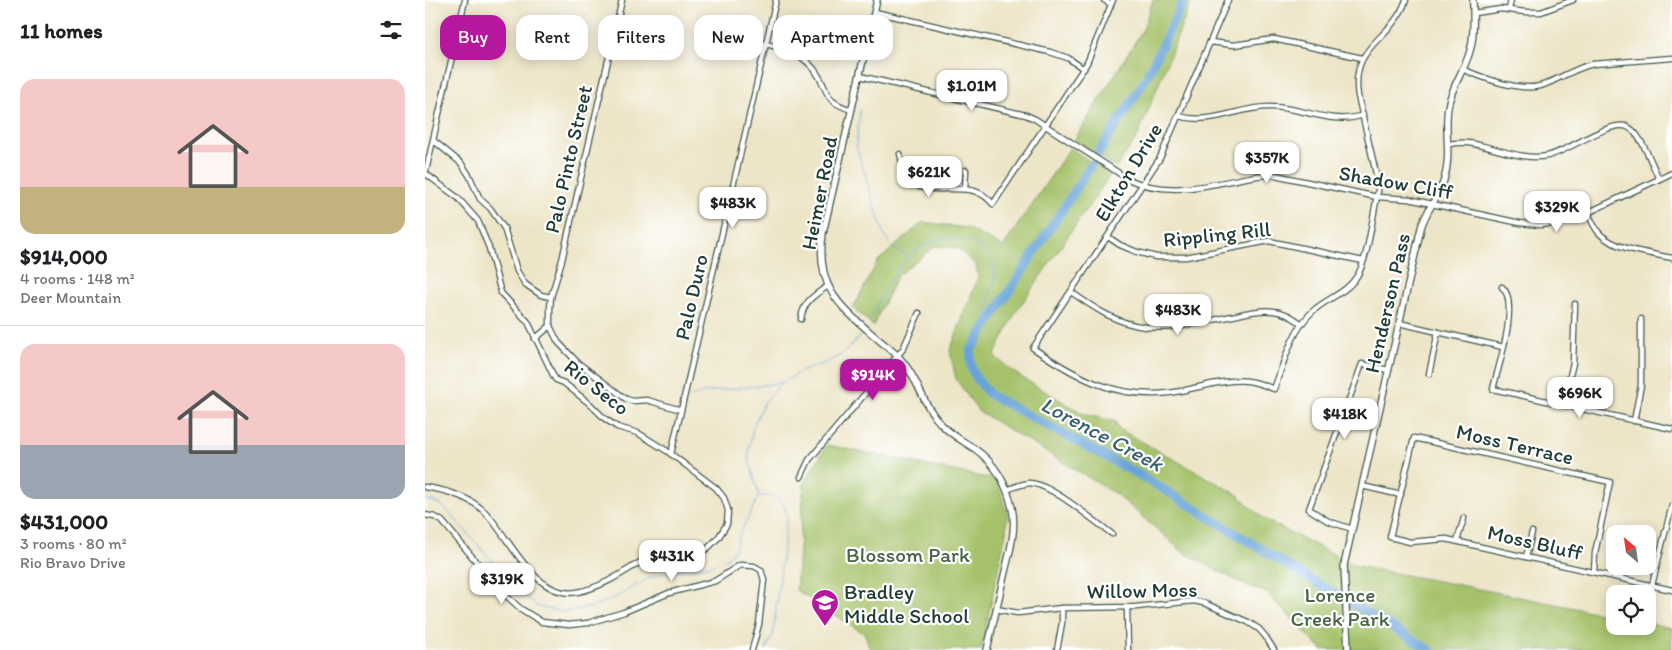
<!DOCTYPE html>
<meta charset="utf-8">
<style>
:root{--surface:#fff;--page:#f6f6f6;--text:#202124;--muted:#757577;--line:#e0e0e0;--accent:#b5179e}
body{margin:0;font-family:Itim,sans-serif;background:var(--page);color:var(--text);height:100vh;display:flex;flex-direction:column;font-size:19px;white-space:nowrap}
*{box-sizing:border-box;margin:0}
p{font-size:16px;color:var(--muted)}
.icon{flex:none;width:28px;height:28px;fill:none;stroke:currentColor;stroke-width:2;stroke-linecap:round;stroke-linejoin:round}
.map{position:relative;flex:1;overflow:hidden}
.drawer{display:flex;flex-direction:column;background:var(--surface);width:425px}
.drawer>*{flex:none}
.hud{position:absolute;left:15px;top:15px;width:475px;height:45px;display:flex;gap:10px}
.needle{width:32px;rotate:331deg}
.tools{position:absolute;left:1181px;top:525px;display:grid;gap:10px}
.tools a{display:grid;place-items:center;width:50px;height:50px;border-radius:10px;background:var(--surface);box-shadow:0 2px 12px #0003;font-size:25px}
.price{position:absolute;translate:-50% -42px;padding:0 11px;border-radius:10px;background:#fff;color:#222;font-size:16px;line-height:32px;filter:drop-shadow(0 1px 2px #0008)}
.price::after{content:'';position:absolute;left:50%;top:30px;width:15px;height:11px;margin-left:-8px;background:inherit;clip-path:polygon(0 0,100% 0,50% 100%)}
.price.on{background:var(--accent);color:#fff}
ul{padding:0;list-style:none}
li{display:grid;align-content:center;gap:10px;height:265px;padding:0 20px}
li+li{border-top:1px solid var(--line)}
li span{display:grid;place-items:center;height:155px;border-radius:15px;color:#555}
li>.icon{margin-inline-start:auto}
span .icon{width:90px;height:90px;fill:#fffc;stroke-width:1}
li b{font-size:21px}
h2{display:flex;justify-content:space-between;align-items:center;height:60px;padding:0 20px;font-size:21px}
.chip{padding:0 18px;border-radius:15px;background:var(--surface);box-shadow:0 2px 12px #0003;font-size:18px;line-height:45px}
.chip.on{background:var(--accent);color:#fff}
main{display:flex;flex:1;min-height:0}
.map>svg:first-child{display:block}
</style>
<main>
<section class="drawer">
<h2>11 homes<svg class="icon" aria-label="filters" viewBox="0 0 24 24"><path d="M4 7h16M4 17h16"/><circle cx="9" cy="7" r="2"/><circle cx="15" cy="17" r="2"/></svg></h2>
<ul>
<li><span style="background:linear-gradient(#f6c9c9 70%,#c2b280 0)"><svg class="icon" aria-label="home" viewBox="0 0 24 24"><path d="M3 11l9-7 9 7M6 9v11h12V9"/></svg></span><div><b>$914,000</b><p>4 rooms · 148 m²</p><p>Deer Mountain</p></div></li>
<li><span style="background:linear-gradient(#f6c9c9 65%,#9aa5b1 0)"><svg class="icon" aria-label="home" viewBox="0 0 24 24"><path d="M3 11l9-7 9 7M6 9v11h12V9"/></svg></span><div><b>$431,000</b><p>3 rooms · 80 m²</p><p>Rio Bravo Drive</p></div></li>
</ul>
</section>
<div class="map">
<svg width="1247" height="650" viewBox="0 0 1247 650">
<rect width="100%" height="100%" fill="#fff"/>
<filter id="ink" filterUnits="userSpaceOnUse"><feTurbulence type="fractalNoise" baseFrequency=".02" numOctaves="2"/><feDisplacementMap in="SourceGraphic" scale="10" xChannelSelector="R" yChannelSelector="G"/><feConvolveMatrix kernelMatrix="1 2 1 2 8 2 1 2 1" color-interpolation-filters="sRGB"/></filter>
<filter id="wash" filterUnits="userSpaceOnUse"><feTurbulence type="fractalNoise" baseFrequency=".0096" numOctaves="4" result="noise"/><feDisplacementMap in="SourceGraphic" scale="20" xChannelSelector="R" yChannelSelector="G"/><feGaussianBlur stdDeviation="1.12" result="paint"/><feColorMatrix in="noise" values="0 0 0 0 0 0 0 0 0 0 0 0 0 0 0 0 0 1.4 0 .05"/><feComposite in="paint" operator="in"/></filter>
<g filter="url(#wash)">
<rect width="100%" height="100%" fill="#ede5c7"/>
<!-- green -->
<g fill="#a5c26a" stroke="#62804f">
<polygon points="728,0 767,0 713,136 691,168 650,139 718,29"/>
<polygon points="645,148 685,175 591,312 569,356 594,376 659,414 691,422 692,428 812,494 839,519 931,566 1029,584 1190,616 1190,626 1222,626 1223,623 1247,628 1247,650 897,650 842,593 818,584 758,552 691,494 553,411 531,379 525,351 553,277 551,265 532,248 510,246 472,276 448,326 428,308 453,261 498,222 542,228 578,247"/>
<polygon points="402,445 572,480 582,513 581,532 556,650 445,650 440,634 371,590 379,483"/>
</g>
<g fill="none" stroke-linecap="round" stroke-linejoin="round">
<!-- stream -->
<g stroke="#69a4d9" stroke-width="1">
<polyline points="435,111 431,146 459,235 467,248 484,257"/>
<path d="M444 322C464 281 492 219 550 244 560 249 570 262 570 274 570 282 566 290 565 297 562 308 561 319 559 330"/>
<polyline points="263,398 281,392 356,383"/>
<path d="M335 496C353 495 359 498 362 517L348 634 341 650"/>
<polyline points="0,500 7,501 19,507 92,589 113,607 139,612 169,607 195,595 222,579 242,572 267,569 286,565 304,557 310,549 314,535 334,496 323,456 328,427 340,401 357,383 377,371 400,363 418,354 438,333"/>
</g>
<!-- river -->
<g stroke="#69a4d9" stroke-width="9">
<polyline points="673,154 720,80 759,0"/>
<path d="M667 164 546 350C543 373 551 378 565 395L720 478 890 582 1005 650"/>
</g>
</g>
</g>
<g filter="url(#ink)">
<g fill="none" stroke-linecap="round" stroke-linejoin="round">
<defs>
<g id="minor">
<polyline points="197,0 137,260 126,297 125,308 125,326 133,342 152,362 201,399 208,401 222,400 256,410"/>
<polyline points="679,0 686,4"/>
<path d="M803 0 735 158 608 348C651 377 690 399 744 393 767 390 801 378 823 381 832 382 841 386 849 389 859 363 866 331 888 311 902 298 922 293 932 276 943 260 948 213 953 191V182L933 96C925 43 967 41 981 0"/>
<polyline points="1084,9 1086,0"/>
<polyline points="450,12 625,52 643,58 659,69"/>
<polyline points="1049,13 1076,9 1100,12 1116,12 1148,0"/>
<polyline points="785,42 809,45 849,39 937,58"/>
<path d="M340 44C359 48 376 53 389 69 406 91 395 100 427 110"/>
<path d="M1037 69C1058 78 1100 94 1121 84 1137 77 1151 68 1168 64L1247 58"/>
<path d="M435 76 601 115 610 119 703 179C740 196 777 187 815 179 827 177 838 174 850 175L952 197 984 199 1095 223 1115 225 1136 223 1156 216 1247 173"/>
<path d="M754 116C786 126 815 106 846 107 878 107 906 126 938 115"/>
<polyline points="9,141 36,163 44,175 55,199 65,208 79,228 92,271 100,284 116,295 126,297"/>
<path d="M1024 144C1030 143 1036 142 1043 143 1068 146 1096 161 1122 156 1142 152 1182 122 1200 126 1215 129 1227 165 1234 179"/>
<path d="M475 154C477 161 478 170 482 177 496 198 529 184 549 191 557 193 563 198 568 204L662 63 688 0"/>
<polyline points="0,175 40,0"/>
<polyline points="540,189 541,170"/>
<path d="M1163 213C1166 220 1169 227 1174 233 1190 250 1225 253 1247 258"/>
<polyline points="683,237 695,245 712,252 731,257 761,257 844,241 938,261"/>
<path d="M1077 287C1095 302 1073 368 1068 389L1247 429"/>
<path d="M646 292C669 308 692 324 721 327 751 330 782 321 812 315 824 312 837 309 849 311 860 312 868 317 877 324"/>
<path d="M376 319C378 302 389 295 403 286"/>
<polyline points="974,323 1078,347"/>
<polyline points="110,339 125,326"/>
<polyline points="1004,374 1013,332"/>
<polyline points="1138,405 1148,363 1150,304"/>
<polyline points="1209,421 1216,385 1216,319"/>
<polyline points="246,454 351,0"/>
<polyline points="376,477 384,460 478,349 494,313"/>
<polyline points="937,486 976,495"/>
<path d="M0 487C20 490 44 497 59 511 84 535 109 600 152 592 180 587 203 569 227 555L235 553 265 555 282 549 293 538 302 524 303 510 299 498 291 488 242 451 213 433 192 427 179 418 165 404 139 383 131 380 129 377 103 322 76 293 64 248 53 221 33 198 1 174"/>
<path d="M582 490C589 487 596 484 604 483 625 483 669 521 687 534"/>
<polyline points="0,515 10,517 17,521 77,592 96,609 117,622 144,625 163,623 199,612 244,593 290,581 315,565 329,566 336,570 339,580 334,624 327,650"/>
<polyline points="927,529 903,521 884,509 937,364 963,370"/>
<polyline points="1032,541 1039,518"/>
<polyline points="1101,557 1107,532"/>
<polyline points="1169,572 1170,553 1185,482 989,438 965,537 985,542 1021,539 1247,590"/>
<polyline points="1227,585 1247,505"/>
<polyline points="702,607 703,650"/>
<polyline points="571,609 593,613 637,608 711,607 769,601 779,603 823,622 834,629 840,636 849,650"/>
<polyline points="632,650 637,623 637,608"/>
</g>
<g id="tertiary">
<path d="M452 0 398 233C390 289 415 306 454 340 463 347 472 354 479 363 494 382 499 407 516 424 526 435 538 441 550 449 570 463 582 485 587 508 592 530 584 554 579 576 573 601 568 625 562 650"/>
<path d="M923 650 919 565 996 228C1001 210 1014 197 1019 180 1027 155 1019 132 1023 107 1026 88 1037 74 1043 57 1050 39 1048 19 1048 0"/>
</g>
</defs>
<!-- minor casing -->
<use href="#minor" stroke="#3e564a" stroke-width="7"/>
<!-- tertiary casing -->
<use href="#tertiary" stroke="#3e564a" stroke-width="8"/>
<!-- minor -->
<use href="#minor" stroke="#fff" stroke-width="4.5"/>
<!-- tertiary -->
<use href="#tertiary" stroke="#fff" stroke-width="5.5"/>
</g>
</g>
<!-- icons -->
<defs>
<symbol id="school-pin" viewBox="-11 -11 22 30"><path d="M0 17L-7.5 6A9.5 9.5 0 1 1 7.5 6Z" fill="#b5179e" stroke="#fff"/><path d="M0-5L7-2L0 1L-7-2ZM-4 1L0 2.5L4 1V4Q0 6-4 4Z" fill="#fff"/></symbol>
</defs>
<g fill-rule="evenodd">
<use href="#school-pin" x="384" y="587" width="32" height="43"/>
</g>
<g text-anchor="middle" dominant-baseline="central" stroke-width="4.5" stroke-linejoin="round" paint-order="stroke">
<!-- street labels -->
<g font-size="21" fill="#1f3d34" stroke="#fff">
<text transform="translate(143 159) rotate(-77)">Palo Pinto Street</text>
<text transform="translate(703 172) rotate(-59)">Elkton Drive</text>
<text transform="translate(971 182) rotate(10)">Shadow Cliff</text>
<text transform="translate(394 193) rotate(-79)">Heimer Road</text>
<text transform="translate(792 234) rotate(-6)">Rippling Rill</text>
<text transform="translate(266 297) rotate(-77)">Palo Duro</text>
<text transform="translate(962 303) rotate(-77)">Henderson Pass</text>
<text transform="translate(172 387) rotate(38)">Rio Seco</text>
<text transform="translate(1090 444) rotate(13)">Moss Terrace</text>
<text transform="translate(1110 542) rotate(13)">Moss Bluff</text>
<text transform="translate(717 590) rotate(-1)">Willow Moss</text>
</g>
<!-- park labels -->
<g font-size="21" fill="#476544" stroke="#fff">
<text x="483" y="554">Blossom Park</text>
<text x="915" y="594">Lorence<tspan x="915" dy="24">Creek Park</tspan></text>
</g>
<!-- poi labels -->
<g font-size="21" fill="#1f3d34" stroke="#fff" text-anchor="start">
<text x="419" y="591">Bradley<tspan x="419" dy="24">Middle School</tspan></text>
</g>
<!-- water labels -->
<g font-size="22" font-style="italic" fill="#39616e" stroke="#fff">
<text transform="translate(677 434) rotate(28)">Lorence Creek</text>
</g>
</g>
</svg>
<div class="tools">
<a><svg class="needle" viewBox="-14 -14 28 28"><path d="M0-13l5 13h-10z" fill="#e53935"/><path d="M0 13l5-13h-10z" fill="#757577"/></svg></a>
<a><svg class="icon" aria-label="locate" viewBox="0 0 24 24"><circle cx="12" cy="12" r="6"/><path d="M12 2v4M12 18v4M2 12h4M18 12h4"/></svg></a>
</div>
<b class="price" style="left:547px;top:112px">$1.01M</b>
<b class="price" style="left:842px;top:184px">$357K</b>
<b class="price" style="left:504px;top:198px">$621K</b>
<b class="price" style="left:308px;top:229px">$483K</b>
<b class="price" style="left:1132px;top:233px">$329K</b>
<b class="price" style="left:753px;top:336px">$483K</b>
<b class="price on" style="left:448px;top:401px">$914K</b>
<b class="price" style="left:1155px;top:419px">$696K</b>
<b class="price" style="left:920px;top:440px">$418K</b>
<b class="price" style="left:247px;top:582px">$431K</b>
<b class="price" style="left:77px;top:605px">$319K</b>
<div class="hud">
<a class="chip on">Buy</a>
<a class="chip">Rent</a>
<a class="chip">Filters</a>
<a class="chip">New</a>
<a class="chip">Apartment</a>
</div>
</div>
</main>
